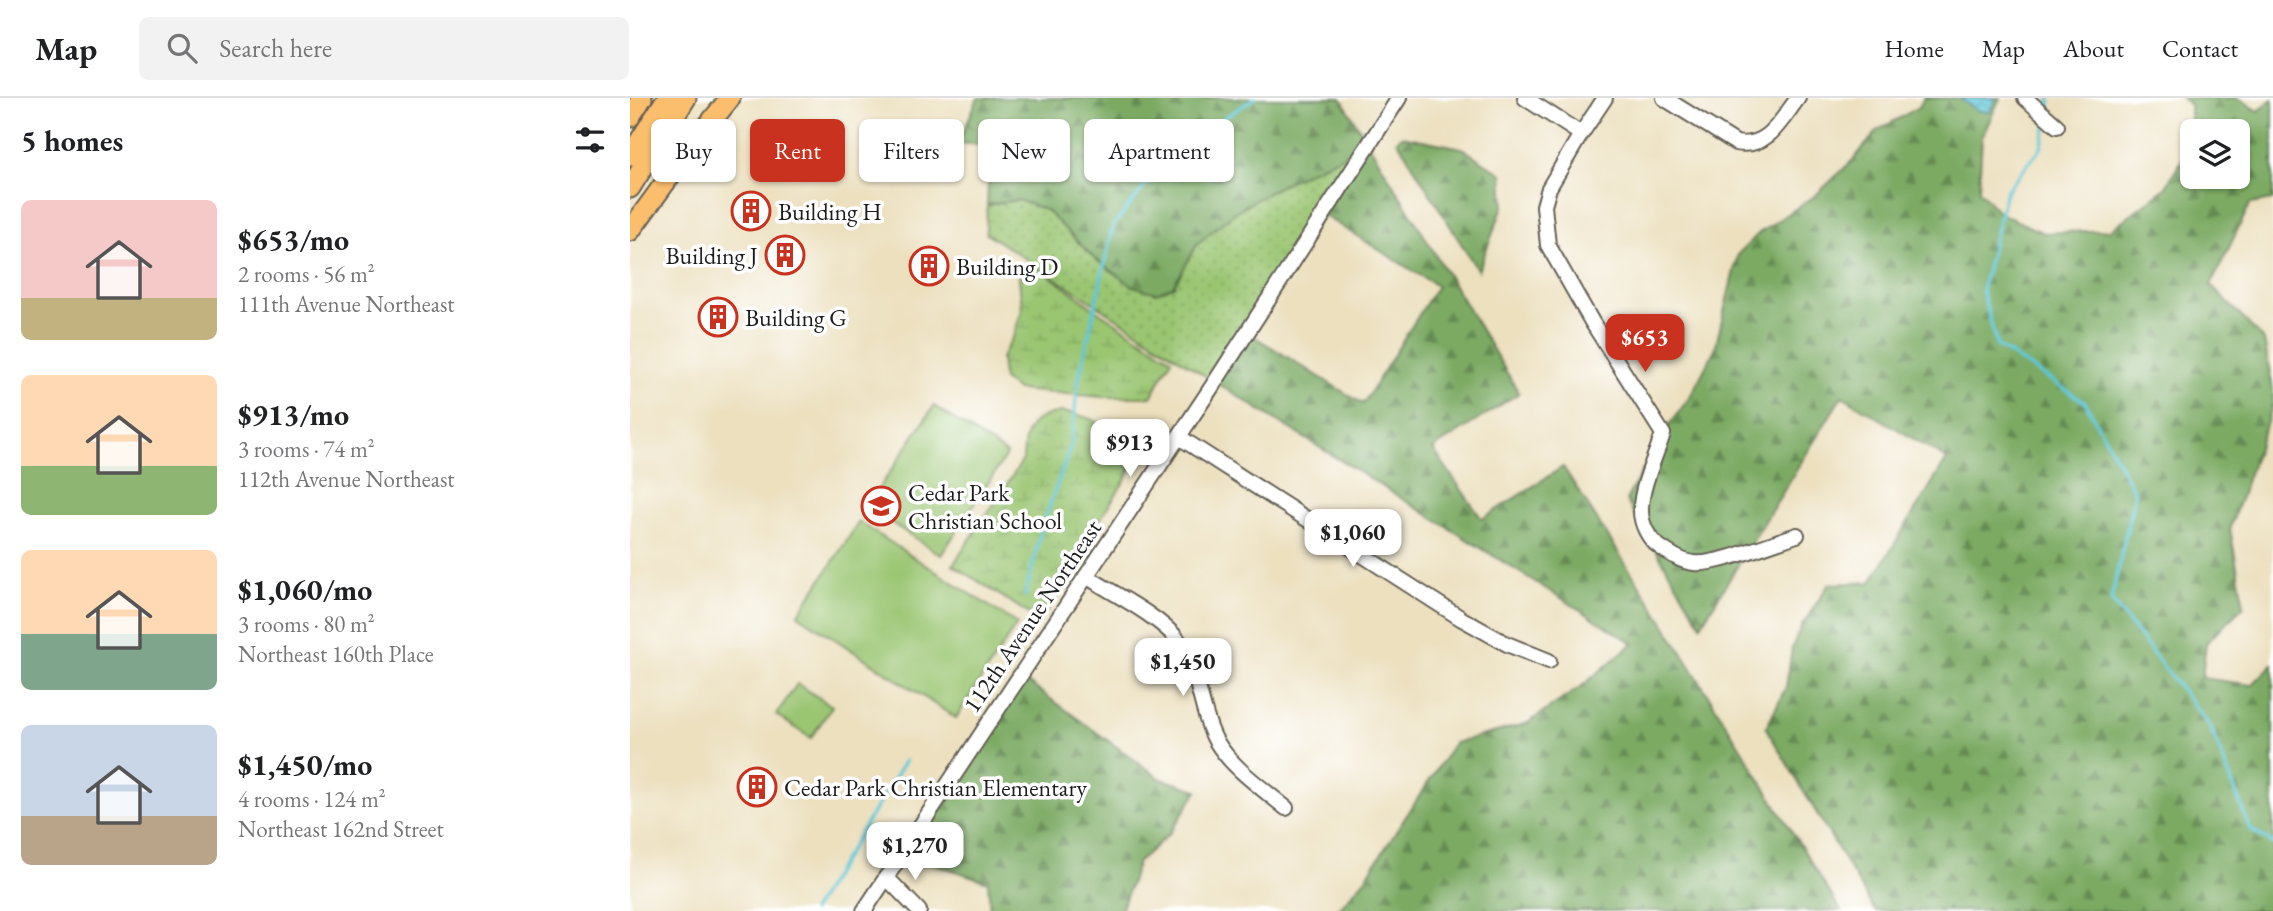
<!DOCTYPE html>
<meta charset="utf-8">
<style>
:root{--surface:#fff;--page:#f2f2f2;--text:#202124;--muted:#757577;--line:#e0e0e0;--accent:#c8321e}
body{margin:0;font-family:"EB Garamond",serif;background:var(--page);color:var(--text);height:100vh;display:flex;flex-direction:column;font-size:26px;white-space:nowrap}
*{box-sizing:border-box;margin:0}
p{font-size:23px;color:var(--muted)}
.icon{flex:none;width:38px;height:38px;fill:none;stroke:currentColor;stroke-width:2;stroke-linecap:round;stroke-linejoin:round}
.map{position:relative;flex:1;overflow:hidden}
.side{display:flex;flex-direction:column;background:var(--surface);width:630px}
.side>*{flex:none}
.guide{position:absolute;left:21px;top:21px;width:665px;height:63px;display:flex;gap:14px}
.tools{position:absolute;left:1550px;top:21px;display:grid;gap:14px}
.tools a{display:grid;place-items:center;width:70px;height:70px;border-radius:10px;background:var(--surface);box-shadow:0 2px 5px #0004;font-size:35px}
.price{position:absolute;translate:-50% -60px;padding:0 16px;border-radius:14px;background:#fff;color:#222;font-size:23px;line-height:46px;filter:drop-shadow(0 2px 4px #0008)}
.price::after{content:'';position:absolute;left:50%;top:42px;width:21px;height:16px;margin-left:-10px;background:inherit;clip-path:polygon(0 0,100% 0,50% 100%)}
.price.current{background:var(--accent);color:#fff}
ul{padding:0;list-style:none}
li{display:flex;align-items:center;gap:21px;height:175px;padding:0 21px}
li span{display:grid;place-items:center;flex:none;width:196px;height:140px;border-radius:10px;color:#555}
li>.icon{margin-inline-start:auto}
span .icon{width:84px;height:84px;fill:#fffc;stroke-width:1}
li b{font-size:30px}
h2{display:flex;justify-content:space-between;align-items:center;height:84px;padding:0 21px;font-size:30px}
.pill{padding:0 24px;border-radius:10px;background:var(--surface);box-shadow:0 2px 5px #0004;font-size:24px;line-height:63px}
.pill.current{background:var(--accent);color:#fff}
header{display:flex;align-items:center;gap:42px;box-sizing:border-box;height:98px;padding:0 35px;background:var(--surface);border-bottom:2px solid var(--line)}
header strong{font-size:33px}
nav{display:flex;gap:38px;margin-inline-start:auto;font-size:24px}
.search{width:490px;height:63px;background:var(--page);display:flex;align-items:center;gap:18px;box-sizing:border-box;padding:0 24px;border-radius:10px;color:var(--muted);font-size:26px}
main{display:flex;flex:1;min-height:0}
.map>svg:first-child{display:block}
</style>
<header>
<strong>Map</strong>
<div class="search"><svg class="icon" aria-label="search" viewBox="0 0 24 24"><circle cx="10" cy="10" r="6"/><path d="M15 15l6 6"/></svg>Search here</div>
<nav><a>Home</a><a>Map</a><a>About</a><a>Contact</a></nav>
</header>
<main>
<section class="side">
<h2>5 homes<svg class="icon" aria-label="filters" viewBox="0 0 24 24"><path d="M4 7h16M4 17h16"/><circle cx="9" cy="7" r="2"/><circle cx="15" cy="17" r="2"/></svg></h2>
<ul>
<li><span style="background:linear-gradient(#f6c9c9 70%,#c2b280 0)"><svg class="icon" aria-label="home" viewBox="0 0 24 24"><path d="M3 11l9-7 9 7M6 9v11h12V9"/></svg></span><div><b>$653/mo</b><p>2 rooms · 56 m²</p><p>111th Avenue Northeast</p></div></li>
<li><span style="background:linear-gradient(#ffd9b3 65%,#8fb573 0)"><svg class="icon" aria-label="home" viewBox="0 0 24 24"><path d="M3 11l9-7 9 7M6 9v11h12V9"/></svg></span><div><b>$913/mo</b><p>3 rooms · 74 m²</p><p>112th Avenue Northeast</p></div></li>
<li><span style="background:linear-gradient(#ffd9b3 60%,#7fa58c 0)"><svg class="icon" aria-label="home" viewBox="0 0 24 24"><path d="M3 11l9-7 9 7M6 9v11h12V9"/></svg></span><div><b>$1,060/mo</b><p>3 rooms · 80 m²</p><p>Northeast 160th Place</p></div></li>
<li><span style="background:linear-gradient(#c9d6e8 65%,#b9a48a 0)"><svg class="icon" aria-label="home" viewBox="0 0 24 24"><path d="M3 11l9-7 9 7M6 9v11h12V9"/></svg></span><div><b>$1,450/mo</b><p>4 rooms · 124 m²</p><p>Northeast 162nd Street</p></div></li>
</ul>
</section>
<div class="map">
<svg width="1643" height="813" viewBox="0 0 1643 813">
<defs>
<pattern id="grass-dots" width="8" height="8" patternUnits="userSpaceOnUse" patternTransform="scale(1.75)"><rect width="8" height="8" fill="#9ac571"/><path d="M2 2h.1M6 6h.1" fill="none" stroke="#84a961" stroke-width="1.8" stroke-linecap="round"/></pattern>
<pattern id="forest-firs" width="22" height="20" patternUnits="userSpaceOnUse" patternTransform="scale(1.75)"><rect width="22" height="20" fill="#7baa63"/><path d="M5 1l3.5 6h-7zM16 11l3.5 6h-7z" fill="#648a51"/></pattern>
<pattern id="wetland-marsh" width="20" height="14" patternUnits="userSpaceOnUse" patternTransform="scale(1.75)"><rect width="20" height="14" fill="#9ac571"/><path d="M1 5h8M5 5V1M11 12h8M15 12V8" fill="none" stroke="#84a961"/></pattern>
<pattern id="water-waves" width="16" height="10" patternUnits="userSpaceOnUse" patternTransform="scale(1.75)"><rect width="16" height="10" fill="#5ec8d8"/><path d="M0 5q4-4 8 0t8 0" fill="none" stroke="#51abb9"/></pattern>
</defs>
<rect width="100%" height="100%" fill="#fff"/>
<filter id="ink" filterUnits="userSpaceOnUse"><feTurbulence type="fractalNoise" baseFrequency=".0143" numOctaves="2"/><feDisplacementMap in="SourceGraphic" scale="14" xChannelSelector="R" yChannelSelector="G"/><feConvolveMatrix kernelMatrix="1 2 1 2 8 2 1 2 1" color-interpolation-filters="sRGB"/></filter>
<filter id="wash" filterUnits="userSpaceOnUse"><feTurbulence type="fractalNoise" baseFrequency=".00686" numOctaves="4" result="noise"/><feDisplacementMap in="SourceGraphic" scale="28" xChannelSelector="R" yChannelSelector="G"/><feGaussianBlur stdDeviation="1.57" result="paint"/><feColorMatrix in="noise" values="0 0 0 0 0 0 0 0 0 0 0 0 0 0 0 0 0 1.4 0 .05"/><feComposite in="paint" operator="in"/></filter>
<g filter="url(#wash)">
<rect width="100%" height="100%" fill="#ece0bf"/>
<!-- grass -->
<path fill="url(#grass-dots)" stroke="#5b7046" stroke-width="2" d="M739 45 585 284 356 135 357 107 388 102 416 112 464 160 503 188H544C551 174 558 157 568 145 607 102 686 71 739 45Z"/>
<!-- forest -->
<g fill="url(#forest-firs)" stroke="#4c6340" stroke-width="2" fill-rule="evenodd">
<polygon points="348,0 711,0 889,295 803,351 852,421 933,369 1032,522 1211,813 707,813 735,781 824,645 896,626 952,588 1003,545 585,284 617,234 733,306 807,188 693,117 738,46 655,85 605,114 567,146 544,188 526,195 503,188 464,160 416,112 388,102 357,107 360,48 328,45"/>
<path d="M1294 0H1370L1352 39 1349 92 1369 115 1414 135 1480 132 1534 91 1560 49V7L1552 0H1608L1629 13 1643 0V102L1620 106 1581 187 1634 242 1643 291V307L1600 430 1614 508 1576 545 1572 580 1622 587 1643 566V813H1245L1136 630 1156 589 1162 550 1171 529 1199 486 1241 484 1317 361 1212 298 1071 527 996 402 1033 336 1061 297 1085 251 1108 156 1129 135 1186 97 1223 62 1248 32 1289 9ZM1563 33H1608V79H1563Z"/>
<polygon points="772,38 832,50 872,76 874,106 848,173 767,42"/>
<polygon points="389,578 531,681 568,692 539,736 508,764 491,813 360,813 358,784 305,766 265,765"/>
</g>
<!-- wetland -->
<g fill="url(#wetland-marsh)" stroke="#5b7046" stroke-width="2">
<polygon points="402,165 469,214 542,261 521,299 474,299 388,292 373,282 371,260 384,237 392,212 388,170"/>
<path d="M432 314C466 318 487 332 505 361L497 379 439 470 433 490 414 518 404 519 323 467 393 362C394 331 399 319 432 314Z"/>
</g>
<!-- green -->
<g fill="#9ac571" stroke="#5b7046" stroke-width="2">
<polygon points="304,308 377,356 311,457 237,409"/>
<polygon points="229,424 387,526 326,620 168,517"/>
<polygon points="167,586 202,608 181,640 146,617"/>
</g>
<!-- water -->
<polygon fill="url(#water-waves)" stroke="#3d727a" stroke-width="2" points="1329,0 1365,0 1360,14 1348,13"/>
<g fill="none" stroke-linecap="round" stroke-linejoin="round">
<!-- stream -->
<g stroke="#5ec8d8" stroke-width="3.5">
<polyline points="1418,16 1421,0"/>
<polyline points="1417,23 1411,50 1376,93 1352,192 1367,248 1455,304 1505,395 1481,502 1580,628 1620,731 1643,746"/>
<polyline points="395,498 412,429 441,347 448,285 483,128 544,52 625,0"/>
<polyline points="182,813 275,663"/>
</g>
</g>
</g>
<g filter="url(#ink)">
<g fill="none" stroke-linecap="round" stroke-linejoin="round">
<defs>
<g id="minor">
<polyline points="895,0 951,36"/>
<path d="M975 0 951 36 919 90 914 108 918 147 962 224 1033 336C1026 357 1010 391 1011 413 1011 426 1019 442 1030 449 1040 456 1052 464 1064 465 1085 468 1144 444 1167 437"/>
<path d="M1034 0 1106 45C1138 51 1151 22 1168 0"/>
<polyline points="1395,0 1427,28"/>
<polyline points="549,339 832,521 877,546 919,563"/>
<path d="M456 478C482 495 529 518 548 542 569 568 570 615 586 643 602 670 632 690 656 710"/>
<polyline points="256,779 289,813"/>
<polyline points="234,813 585,284 769,0"/>
</g>
<g id="highway">
<polyline points="0,19 12,0"/>
<polyline points="0,58 37,0"/>
<polyline points="0,90 56,0"/>
<polyline points="0,133 64,45 100,0"/>
</g>
</defs>
<!-- minor casing -->
<use href="#minor" stroke="#656155" stroke-width="18"/>
<!-- highway casing -->
<use href="#highway" stroke="#656155" stroke-width="23"/>
<!-- minor -->
<use href="#minor" stroke="#fff" stroke-width="14"/>
<!-- highway -->
<use href="#highway" stroke="#fabe6d" stroke-width="19"/>
</g>
</g>
<!-- icons -->
<defs>
<symbol id="building-ring" viewBox="-11 -11 22 22"><circle r="9.5" fill="#fff" stroke="#c8321e" stroke-width="1.5"/><path d="M-4-6H4V6H1V3H-1V6H-4ZM-2.5-4.3h1.7v1.8h-1.7ZM.8-4.3h1.7v1.8H.8ZM-2.5-1h1.7V.8h-1.7ZM.8-1h1.7V.8H.8Z" fill="#c8321e"/></symbol>
<symbol id="school-ring" viewBox="-11 -11 22 22"><circle r="9.5" fill="#fff" stroke="#c8321e" stroke-width="1.5"/><path d="M0-5L7-2L0 1L-7-2ZM-4 1L0 2.5L4 1V4Q0 6-4 4Z" fill="#c8321e"/></symbol>
</defs>
<g fill-rule="evenodd">
<use href="#building-ring" x="99" y="91" width="44" height="44"/>
<use href="#building-ring" x="133" y="135" width="44" height="44"/>
<use href="#building-ring" x="277" y="146" width="44" height="44"/>
<use href="#building-ring" x="66" y="197" width="44" height="44"/>
<use href="#school-ring" x="229" y="386" width="44" height="44"/>
<use href="#building-ring" x="105" y="667" width="44" height="44"/>
</g>
<g text-anchor="middle" dominant-baseline="central" stroke-width="7" stroke-linejoin="round" paint-order="stroke">
<!-- poi labels -->
<g font-size="24" fill="#1c1c1c" stroke="#fff" text-anchor="start">
<text x="148" y="113">Building H</text>
<text x="128" y="157" text-anchor="end">Building J</text>
<text x="326" y="168">Building D</text>
<text x="115" y="219">Building G</text>
<text x="278" y="394">Cedar Park<tspan x="278" dy="28">Christian School</tspan></text>
<text x="154" y="689">Cedar Park Christian Elementary</text>
</g>
<!-- street labels -->
<g font-size="24" fill="#1c1c1c" stroke="#fff">
<text transform="translate(402 518) rotate(-56)">112th Avenue Northeast</text>
</g>
</g>
</svg>
<div class="tools">
<a><svg class="icon" aria-label="layers" viewBox="0 0 24 24"><path d="M12 4l9 5-9 5-9-5zM3 14l9 5 9-5"/></svg></a>
</div>
<b class="price current" style="left:1015px;top:276px">$653</b>
<b class="price" style="left:500px;top:381px">$913</b>
<b class="price" style="left:723px;top:471px">$1,060</b>
<b class="price" style="left:553px;top:600px">$1,450</b>
<b class="price" style="left:285px;top:784px">$1,270</b>
<div class="guide">
<a class="pill">Buy</a>
<a class="pill current">Rent</a>
<a class="pill">Filters</a>
<a class="pill">New</a>
<a class="pill">Apartment</a>
</div>
</div>
</main>
